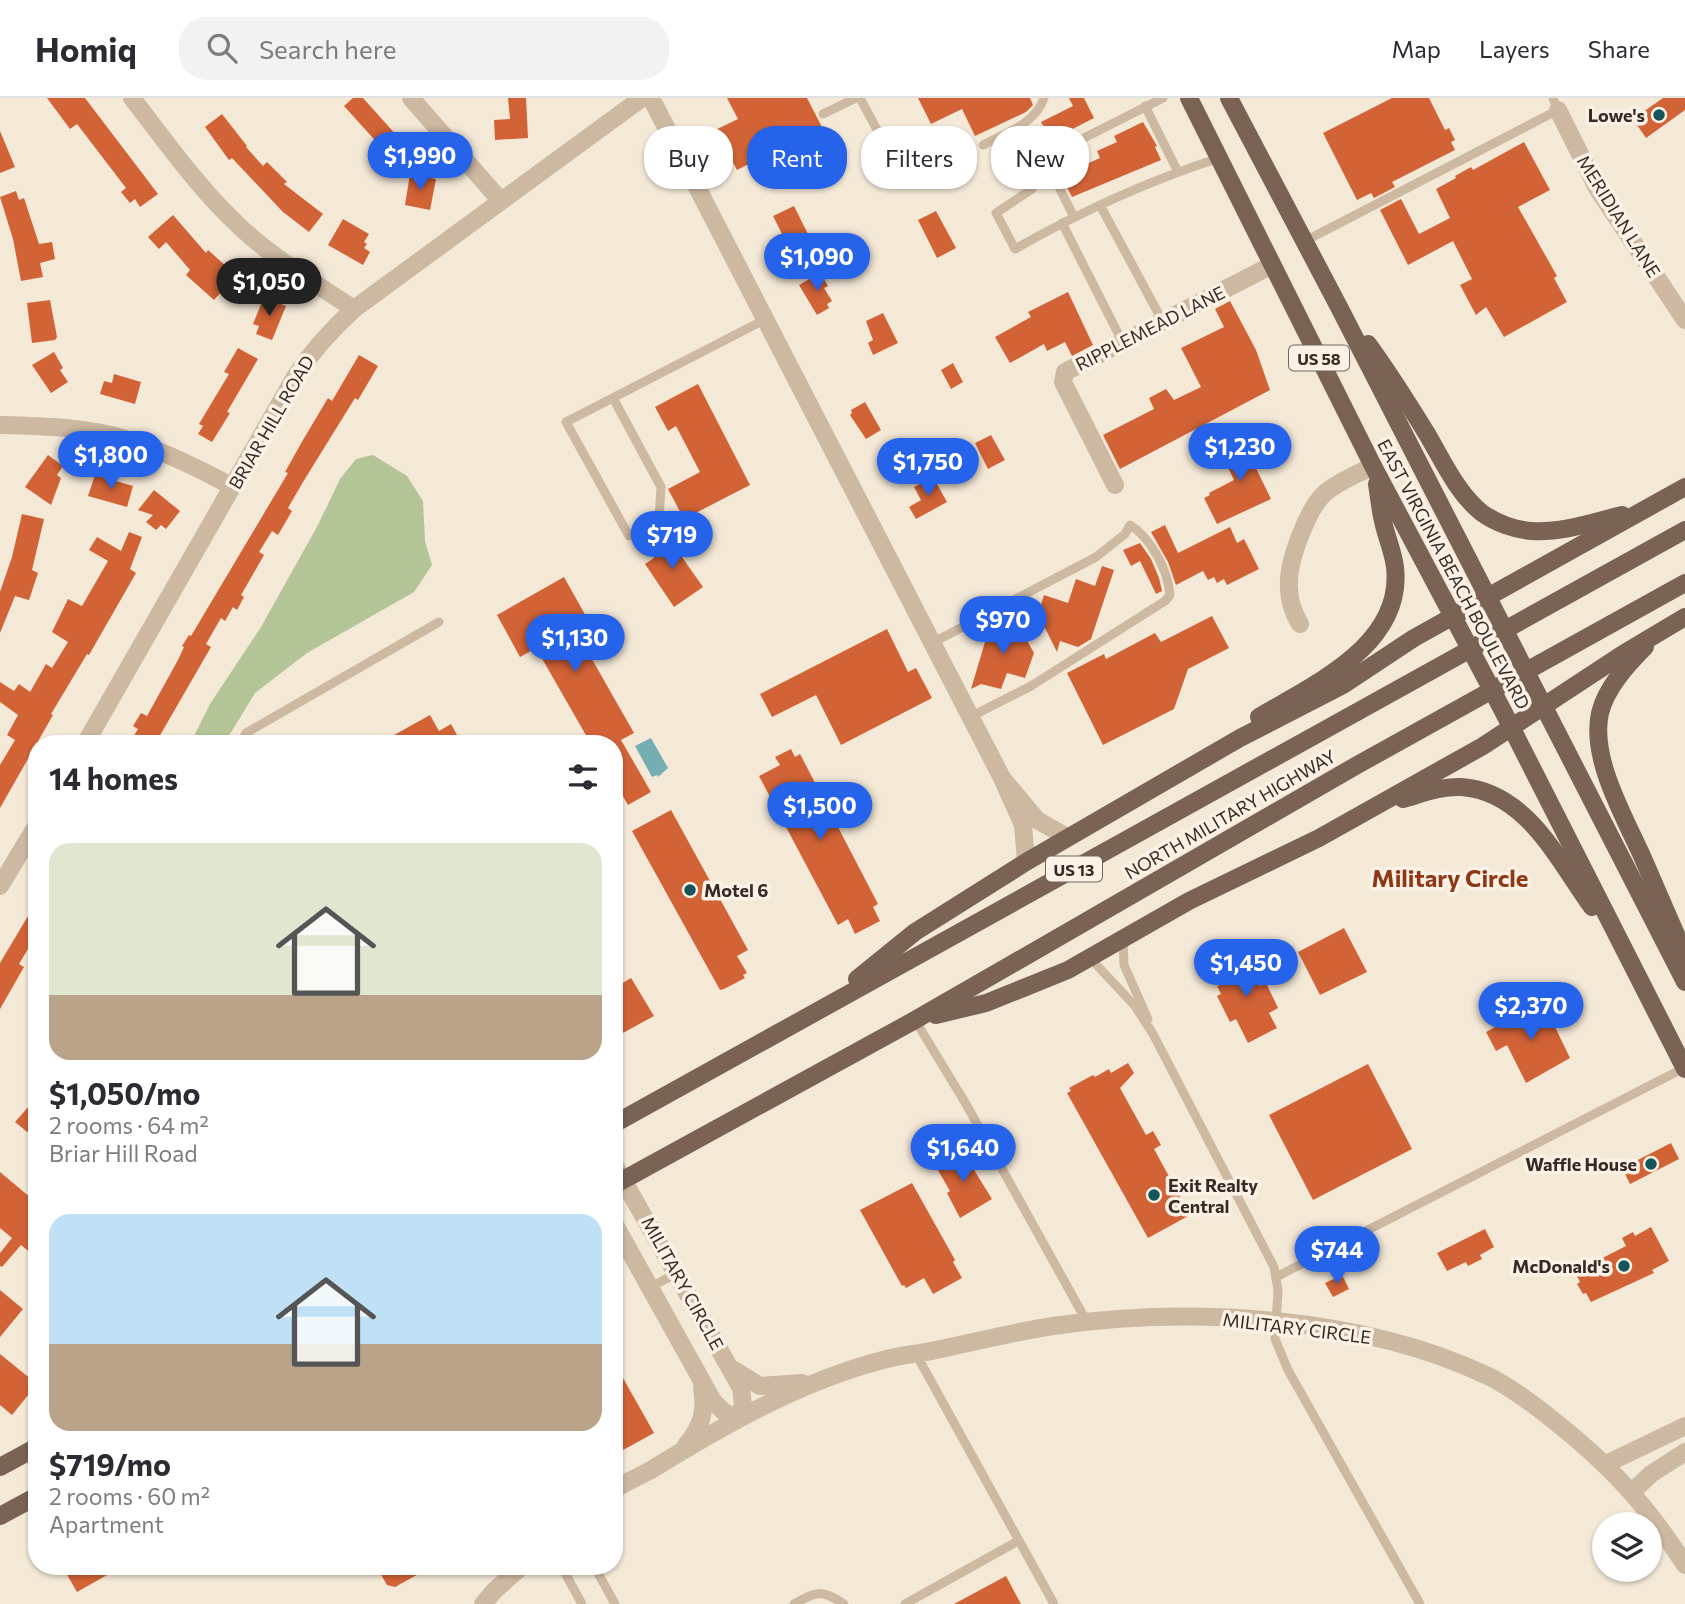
<!DOCTYPE html>
<meta charset="utf-8">
<style>
:root{--surface:#fff;--page:#f2f2f3;--text:#2b2b33;--muted:#7c7c81;--line:#e1e1e2;--accent:#2563eb}
body{margin:0;font-family:Commissioner,sans-serif;background:var(--page);color:var(--text);height:100vh;display:flex;flex-direction:column;font-size:26px;white-space:nowrap}
*{box-sizing:border-box;margin:0}
p{font-size:23px;color:var(--muted)}
.icon{flex:none;width:38px;height:38px;fill:none;stroke:currentColor;stroke-width:2;stroke-linecap:round;stroke-linejoin:round}
.map{position:relative;flex:1;overflow:hidden}
.details{position:absolute;left:28px;top:637px;width:595px;height:840px;display:flex;flex-direction:column;background:var(--surface);border-radius:28px;box-shadow:0 2px 5px #0004}
.details>*{flex:none}
.guide{position:absolute;left:644px;top:28px;width:665px;height:63px;display:flex;gap:14px}
.tools{position:absolute;left:1592px;top:1414px;display:grid;gap:14px}
.tools a{display:grid;place-items:center;width:70px;height:70px;border-radius:50%;background:var(--surface);box-shadow:0 2px 5px #0004;font-size:35px}
.price{position:absolute;translate:-50% -60px;padding:0 16px;border-radius:24px;background:var(--accent);color:#fff;font-size:23px;line-height:46px;filter:drop-shadow(0 2px 4px #0008)}
.price::after{content:'';position:absolute;left:50%;top:42px;width:21px;height:16px;margin-left:-10px;background:inherit;clip-path:polygon(0 0,100% 0,50% 100%)}
.price.current{background:#222;color:#fff}
ul{padding:0;list-style:none}
li{display:grid;align-content:center;gap:14px;height:371px;padding:0 21px}
li span{display:grid;place-items:center;height:217px;border-radius:21px;color:#555}
li>.icon{margin-inline-start:auto}
span .icon{width:126px;height:126px;fill:#fffc;stroke-width:1}
li b{font-size:30px}
h2{display:flex;justify-content:space-between;align-items:center;height:84px;padding:0 21px;font-size:30px}
.tag{padding:0 24px;border-radius:28px;background:var(--surface);box-shadow:0 2px 5px #0004;font-size:24px;line-height:63px}
.tag.current{background:var(--accent);color:#fff}
header{display:flex;align-items:center;gap:42px;box-sizing:border-box;height:98px;padding:0 35px;background:var(--surface);border-bottom:2px solid var(--line)}
header strong{font-size:33px}
nav{display:flex;gap:38px;margin-inline-start:auto;font-size:24px}
.search{width:490px;height:63px;background:var(--page);display:flex;align-items:center;gap:18px;box-sizing:border-box;padding:0 24px;border-radius:28px;color:var(--muted);font-size:26px}
.map>svg:first-child{display:block}
</style>
<header>
<strong>Homiq</strong>
<div class="search"><svg class="icon" aria-label="search" viewBox="0 0 24 24"><circle cx="10" cy="10" r="6"/><path d="M15 15l6 6"/></svg>Search here</div>
<nav><a>Map</a><a>Layers</a><a>Share</a></nav>
</header>
<div class="map">
<svg width="1685" height="1506" viewBox="0 0 1685 1506">
<rect width="100%" height="100%" fill="#f4e8d7"/>
<!-- green -->
<polygon fill="#b3c496" points="373,357 407,378 423,403 425,443 432,467 414,494 307,555 255,595 224,646 190,646 210,606 261,529 318,427 340,381 356,361"/>
<!-- water -->
<polygon fill="#74aeb3" points="651,640 668,670 658,679 657,677 652,679 635,648"/>
<!-- building -->
<g fill="#d26337">
<polygon points="47,0 85,0 158,96 140,109 135,101 130,105 121,94 126,90 77,26 70,31"/>
<polygon points="353,0 363,0 415,58 401,71 344,8"/>
<polygon points="508,0 526,0 528,40 495,42 494,22 510,21"/>
<polygon points="727,0 807,0 822,29 737,72 721,42 709,35 738,21"/>
<polygon points="918,0 1030,0 1033,7 1026,14 975,38 962,11 931,26"/>
<polygon points="1069,0 1084,0 1094,20 1051,42 1041,24 1073,8"/>
<polygon points="1392,0 1429,0 1445,32 1449,30 1455,42 1451,44 1455,52 1392,84 1395,89 1374,100 1371,95 1357,102 1323,35"/>
<polygon points="1663,0 1685,0 1685,12 1646,40 1633,21"/>
<polygon points="222,16 247,48 246,49 263,68 267,64 287,84 284,86 323,116 309,134 283,114 232,60 229,62 205,29"/>
<polygon points="1143,24 1157,48 1155,49 1161,62 1072,99 1057,70 1066,63 1071,73 1100,60 1097,53 1117,44 1114,38"/>
<polygon points="0,33 15,69 0,75"/>
<polygon points="1055,41 1060,50 1047,60 1025,71 1019,59"/>
<polygon points="1524,44 1550,92 1518,109 1557,178 1554,180 1567,204 1504,239 1486,209 1476,217 1460,187 1472,181 1453,143 1408,167 1380,112 1401,101 1419,136 1450,120 1436,91 1456,80 1455,78 1471,69 1473,72"/>
<polygon points="410,76 436,81 430,112 405,107"/>
<polygon points="16,93 19,102 24,100 39,146 52,144 55,161 40,165 43,179 21,183 13,141 0,99"/>
<polygon points="794,108 812,144 791,154 773,118"/>
<polygon points="936,113 956,150 937,160 918,122"/>
<polygon points="173,117 206,155 208,152 236,177 214,202 186,177 190,172 166,144 159,151 148,139"/>
<polygon points="343,121 369,136 364,144 367,146 364,150 370,154 363,167 328,147"/>
<polygon points="820,175 828,188 824,190 832,203 827,206 829,210 817,217 799,187"/>
<polygon points="1068,194 1093,247 1072,258 1065,244 1047,253 1044,246 1010,265 995,239 1031,219 1028,214"/>
<polygon points="264,199 286,208 272,242 256,236 259,228 253,226"/>
<polygon points="50,202 57,239 55,242 32,245 27,205"/>
<polygon points="1230,203 1256,252 1270,292 1120,371 1103,337 1154,311 1149,300 1166,291 1174,302 1201,289 1181,250 1224,229 1215,211"/>
<polygon points="883,215 898,245 873,257 868,245 873,242 866,223"/>
<polygon points="238,250 258,261 227,314 230,315 212,344 198,336 203,328 199,326 229,276 224,274"/>
<polygon points="54,254 63,270 60,272 68,284 51,295 32,267"/>
<polygon points="359,257 378,268 358,302 355,300 303,384 288,410 292,413 278,437 272,433 259,454 264,457 241,497 244,499 237,512 233,509 225,523 221,520 206,546 211,549 155,646 129,646 138,631 133,628 141,615 147,618 178,562 184,549 182,548 189,537 191,538 288,375 285,374 303,342 328,300 332,303"/>
<polygon points="953,265 963,284 951,291 941,272"/>
<polygon points="114,276 141,284 135,306 100,296 104,283 112,285"/>
<polygon points="698,286 750,387 684,421 668,391 700,374 676,328 668,333 655,309"/>
<polygon points="865,304 881,332 866,341 850,317 852,315 851,312"/>
<polygon points="1264,333 1271,347 1250,358 1271,401 1217,426 1204,400 1210,397 1209,395 1234,382 1224,361 1242,352 1239,346"/>
<polygon points="991,337 1005,362 988,371 975,345"/>
<polygon points="48,357 63,368 57,377 61,380 51,407 25,389"/>
<polygon points="95,377 133,388 127,409 88,398"/>
<polygon points="933,379 947,404 916,421 909,409 921,402 914,389"/>
<polygon points="154,392 180,413 166,431 161,427 156,432 146,424 153,417 138,412"/>
<polygon points="22,416 44,421 32,472 38,475 29,502 15,498 0,535 0,494 12,459"/>
<polygon points="1165,427 1178,455 1230,429 1237,445 1244,441 1259,471 1227,487 1224,481 1217,485 1214,479 1208,482 1203,473 1176,487 1168,464 1151,434"/>
<polygon points="129,434 142,439 130,471 136,475 89,557 87,556 51,616 53,617 0,710 0,667 15,642 7,637 18,617 0,604 0,584 14,593 19,586 30,594 46,566 52,570 68,544 52,534 68,501 82,508 108,463 89,452 97,439 121,453"/>
<polygon points="665,435 703,489 674,509 645,466 654,460 646,448"/>
<polygon points="1140,445 1151,461 1159,480 1162,493 1156,496 1140,463 1131,468 1123,452"/>
<polygon points="1102,468 1114,472 1091,541 1078,549 1060,543 1057,554 1038,516 1044,497 1068,505 1076,481 1095,488"/>
<polygon points="564,479 587,520 573,528 634,635 621,642 651,694 628,707 614,683 614,646 591,646 536,550 520,559 497,517"/>
<polygon points="1212,518 1229,550 1188,571 1174,611 1103,647 1067,575 1104,556 1106,561 1155,535 1161,544"/>
<polygon points="1015,521 1034,555 1025,580 1007,575 1001,591 981,586 971,591 991,524 1012,530"/>
<polygon points="887,531 908,574 916,570 932,600 841,647 816,597 772,619 760,596"/>
<polygon points="430,617 439,633 451,626 462,646 378,646"/>
<polygon points="791,651 795,659 800,656 878,806 873,809 880,823 855,836 848,821 838,827 759,678 780,667 775,659"/>
<polygon points="671,712 748,852 737,858 747,875 743,877 745,880 724,891 720,892 632,733"/>
<polygon points="37,803 37,836 19,866 24,869 0,911 0,865"/>
<polygon points="1344,830 1367,874 1320,897 1298,854"/>
<polygon points="1240,854 1244,861 1246,860 1260,888 1266,885 1278,910 1269,915 1277,930 1248,945 1236,921 1230,924 1217,898 1221,896 1217,888 1223,886 1216,873 1230,866 1228,861"/>
<polygon points="631,880 654,918 621,936 614,924 614,890"/>
<polygon points="1543,904 1570,960 1526,985 1507,947 1496,953 1486,934"/>
<polygon points="1128,965 1134,975 1120,990 1146,1037 1153,1033 1161,1047 1154,1051 1190,1117 1148,1140 1067,995 1071,993 1069,990 1093,977 1095,979 1109,971 1111,975"/>
<polygon points="1368,966 1412,1051 1313,1102 1269,1017"/>
<polygon points="37,999 37,1042 15,1024"/>
<polygon points="1671,1045 1679,1061 1630,1086 1622,1070"/>
<polygon points="961,1051 992,1101 960,1120 947,1095 950,1093 935,1067"/>
<polygon points="0,1074 37,1105 37,1160 21,1147 2,1169 0,1168 0,1155 12,1140 0,1130"/>
<polygon points="912,1085 955,1162 953,1164 962,1180 933,1196 924,1180 906,1190 904,1187 902,1188 860,1112"/>
<polygon points="1651,1129 1669,1163 1652,1172 1654,1175 1591,1204 1586,1195 1583,1196 1577,1186 1580,1184 1575,1174 1626,1148 1622,1140 1633,1134 1635,1138"/>
<polygon points="1485,1131 1494,1149 1480,1157 1482,1161 1468,1168 1466,1164 1447,1173 1437,1155"/>
<polygon points="1342,1177 1349,1191 1333,1199 1325,1185"/>
<polygon points="0,1192 23,1211 0,1239"/>
<polygon points="0,1256 37,1286 12,1317 0,1307"/>
<polygon points="614,1264 654,1335 614,1357"/>
<polygon points="66,1468 123,1468 77,1494 66,1475 69,1473"/>
<polygon points="376,1468 433,1468 395,1489 387,1487"/>
<polygon points="1006,1478 1021,1506 954,1506"/>
</g>
<g fill="none" stroke-linecap="round" stroke-linejoin="round">
<!-- lane -->
<g stroke="#cdb8a2" stroke-width="9">
<polyline points="860,0 882,41"/>
<path d="M1163 0 1078 43 1047 70 1032 91 996 115 1015 151C1080 114 1148 83 1219 60"/>
<polyline points="1145,8 1178,74"/>
<polyline points="823,16 856,0"/>
<path d="M983 47C1006 35 1035 26 1044 0"/>
<polyline points="1049,69 1074,119"/>
<polyline points="1100,107 1163,224"/>
<polyline points="1062,125 1123,245"/>
<polyline points="1305,143 1558,12 1553,0"/>
<polyline points="613,300 661,389 659,421 629,438 566,324 766,221"/>
<path d="M932 545 1096 459 1125 436 1130 427C1151 440 1168 472 1170 497L1165 503 1031 588 970 619"/>
<polyline points="240,646 246,635 439,524"/>
<polyline points="1123,842 1124,867 1148,921"/>
<polyline points="1091,861 1135,908 1153,936 1274,1169 1278,1192 1275,1241 1288,1272 1420,1506"/>
<polyline points="915,922 966,1006 1087,1224"/>
<polyline points="1276,1179 1684,970"/>
<polyline points="649,1190 677,1175"/>
<polyline points="916,1256 1054,1506"/>
<polyline points="561,1468 582,1506"/>
<polyline points="594,1468 615,1506"/>
<path d="M794 1506C817 1493 821 1491 844 1506"/>
<polyline points="905,1506 1018,1443"/>
</g>
<!-- street -->
<g stroke="#cdb8a2" stroke-width="18">
<path d="M132 0C166 44 199 91 240 129 274 161 315 185 354 211"/>
<polyline points="411,0 500,102"/>
<polyline points="651,0 1002,680"/>
<polyline points="1558,12 1597,90 1685,222"/>
<path d="M0 327C42 328 88 329 129 342 165 354 200 371 233 389"/>
<polyline points="1115,387 1063,284 1065,274 1272,167"/>
<path d="M1300 526C1292 513 1288 500 1289 484 1289 461 1308 410 1325 395 1339 383 1358 376 1373 368"/>
<path d="M85 646 295 279C312 253 331 232 354 211L642 0"/>
<polyline points="1026,764 1023,727 1002,680 1037,722 1067,739"/>
<polyline points="0,788 37,727"/>
<polyline points="614,1066 741,1290 743,1307 737,1321 723,1313 713,1303 614,1125"/>
<polyline points="734,1272 760,1288 802,1285"/>
<path d="M686 1347C702 1329 706 1312 702 1289"/>
<polyline points="1606,1366 1685,1328"/>
<path d="M614 1392C626 1384 638 1379 651 1372 722 1328 801 1283 883 1262 900 1257 918 1256 936 1252 975 1244 1014 1234 1053 1228 1192 1208 1361 1218 1488 1278 1511 1289 1533 1306 1553 1322 1609 1366 1647 1407 1685 1467"/>
<polyline points="1632,1394 1651,1376 1685,1354"/>
<polyline points="483,1506 494,1493 522,1468"/>
</g>
<!-- primary -->
<g stroke="#7a6355" stroke-width="18">
<polyline points="1189,0 1373,368 1502,611 1685,971"/>
<polyline points="1229,0 1339,209 1685,884"/>
<path d="M1368 246C1389 275 1408 305 1427 336 1443 363 1457 395 1482 415 1496 425 1515 432 1532 433 1562 435 1593 424 1622 417"/>
<path d="M1645 549C1627 567 1606 590 1600 615 1590 660 1624 718 1642 758 1656 791 1671 824 1685 857"/>
<path d="M1259 619C1314 586 1404 547 1395 469 1393 453 1386 438 1383 423 1380 411 1379 398 1377 386"/>
<path d="M1403 701C1421 696 1441 688 1461 689 1526 693 1558 762 1592 809"/>
<polyline points="857,881 915,834 1026,764 1240,640 1343,587 1414,540 1685,389"/>
<polyline points="936,917 986,905 1068,872 1189,803 1319,740 1483,648 1623,556 1685,519"/>
<polyline points="614,1026 1685,432"/>
<polyline points="614,1087 915,922 1359,666 1685,485"/>
<polyline points="0,1369 37,1349"/>
<polyline points="0,1418 37,1398"/>
</g>
</g>
<!-- markers -->
<g fill="#17555c" stroke="#fbf1e4" stroke-width="2.5">
<circle cx="1659" cy="17" r="7"/>
<circle cx="690" cy="792" r="7"/>
<circle cx="1651" cy="1066" r="7"/>
<circle cx="1154" cy="1097" r="7"/>
<circle cx="1624" cy="1168" r="7"/>
</g>
<g text-anchor="middle" dominant-baseline="central" stroke-width="7" stroke-linejoin="round" paint-order="stroke">
<!-- shield labels -->
<g fill="#fbf1e4" stroke="#72675e" stroke-width="2">
<rect x="1289" y="247.5" width="60" height="25" rx="5"/>
<rect x="1046" y="758.5" width="56" height="25" rx="5"/>
</g>
<g font-size="16" font-weight="bold" fill="#372c25">
<text x="1319" y="260">US 58</text>
<text x="1074" y="771">US 13</text>
</g>
<!-- poi labels -->
<g font-size="18" font-weight="bold" fill="#372c25" stroke="#fbf1e4" text-anchor="end">
<text x="1645" y="17">Lowe's</text>
<text x="704" y="792" text-anchor="start">Motel 6</text>
<text x="1637" y="1066">Waffle House</text>
<text x="1168" y="1087" text-anchor="start">Exit Realty<tspan x="1168" dy="21">Central</tspan></text>
<text x="1610" y="1168">McDonald's</text>
</g>
<!-- street labels -->
<g font-size="18" fill="#372c25" stroke="#fbf1e4">
<text transform="translate(1619 118) rotate(58)">MERIDIAN LANE</text>
<text transform="translate(1150 230) rotate(-27)">RIPPLEMEAD LANE</text>
<text transform="translate(271 324) rotate(-60)">BRIAR HILL ROAD</text>
<text transform="translate(1454 476) rotate(62)">EAST VIRGINIA BEACH BOULEVARD</text>
<text transform="translate(1230 716) rotate(-30)">NORTH MILITARY HIGHWAY</text>
<text transform="translate(683 1185) rotate(61)">MILITARY CIRCLE</text>
<text transform="translate(1297 1230) rotate(7)">MILITARY CIRCLE</text>
</g>
<!-- district labels -->
<g font-size="24" font-weight="bold" fill="#8e3816" stroke="#fbf1e4">
<text x="1450" y="779">Military Circle</text>
</g>
</g>
</svg>
<div class="tools">
<a><svg class="icon" aria-label="layers" viewBox="0 0 24 24"><path d="M12 4l9 5-9 5-9-5zM3 14l9 5 9-5"/></svg></a>
</div>
<b class="price" style="left:420px;top:94px">$1,990</b>
<b class="price" style="left:817px;top:195px">$1,090</b>
<b class="price current" style="left:269px;top:220px">$1,050</b>
<b class="price" style="left:1240px;top:385px">$1,230</b>
<b class="price" style="left:111px;top:393px">$1,800</b>
<b class="price" style="left:928px;top:400px">$1,750</b>
<b class="price" style="left:672px;top:473px">$719</b>
<b class="price" style="left:1003px;top:558px">$970</b>
<b class="price" style="left:575px;top:576px">$1,130</b>
<b class="price" style="left:820px;top:744px">$1,500</b>
<b class="price" style="left:1246px;top:901px">$1,450</b>
<b class="price" style="left:1531px;top:944px">$2,370</b>
<b class="price" style="left:963px;top:1086px">$1,640</b>
<b class="price" style="left:1337px;top:1188px">$744</b>
<div class="guide">
<a class="tag">Buy</a>
<a class="tag current">Rent</a>
<a class="tag">Filters</a>
<a class="tag">New</a>
</div>
<section class="details">
<h2>14 homes<svg class="icon" aria-label="filters" viewBox="0 0 24 24"><path d="M4 7h16M4 17h16"/><circle cx="9" cy="7" r="2"/><circle cx="15" cy="17" r="2"/></svg></h2>
<ul>
<li><span style="background:linear-gradient(#dfe7d0 70%,#b9a48a 0)"><svg class="icon" aria-label="home" viewBox="0 0 24 24"><path d="M3 11l9-7 9 7M6 9v11h12V9"/></svg></span><div><b>$1,050/mo</b><p>2 rooms · 64 m²</p><p>Briar Hill Road</p></div></li>
<li><span style="background:linear-gradient(#bfe0f5 60%,#b9a48a 0)"><svg class="icon" aria-label="home" viewBox="0 0 24 24"><path d="M3 11l9-7 9 7M6 9v11h12V9"/></svg></span><div><b>$719/mo</b><p>2 rooms · 60 m²</p><p>Apartment</p></div></li>
</ul>
</section>
</div>
